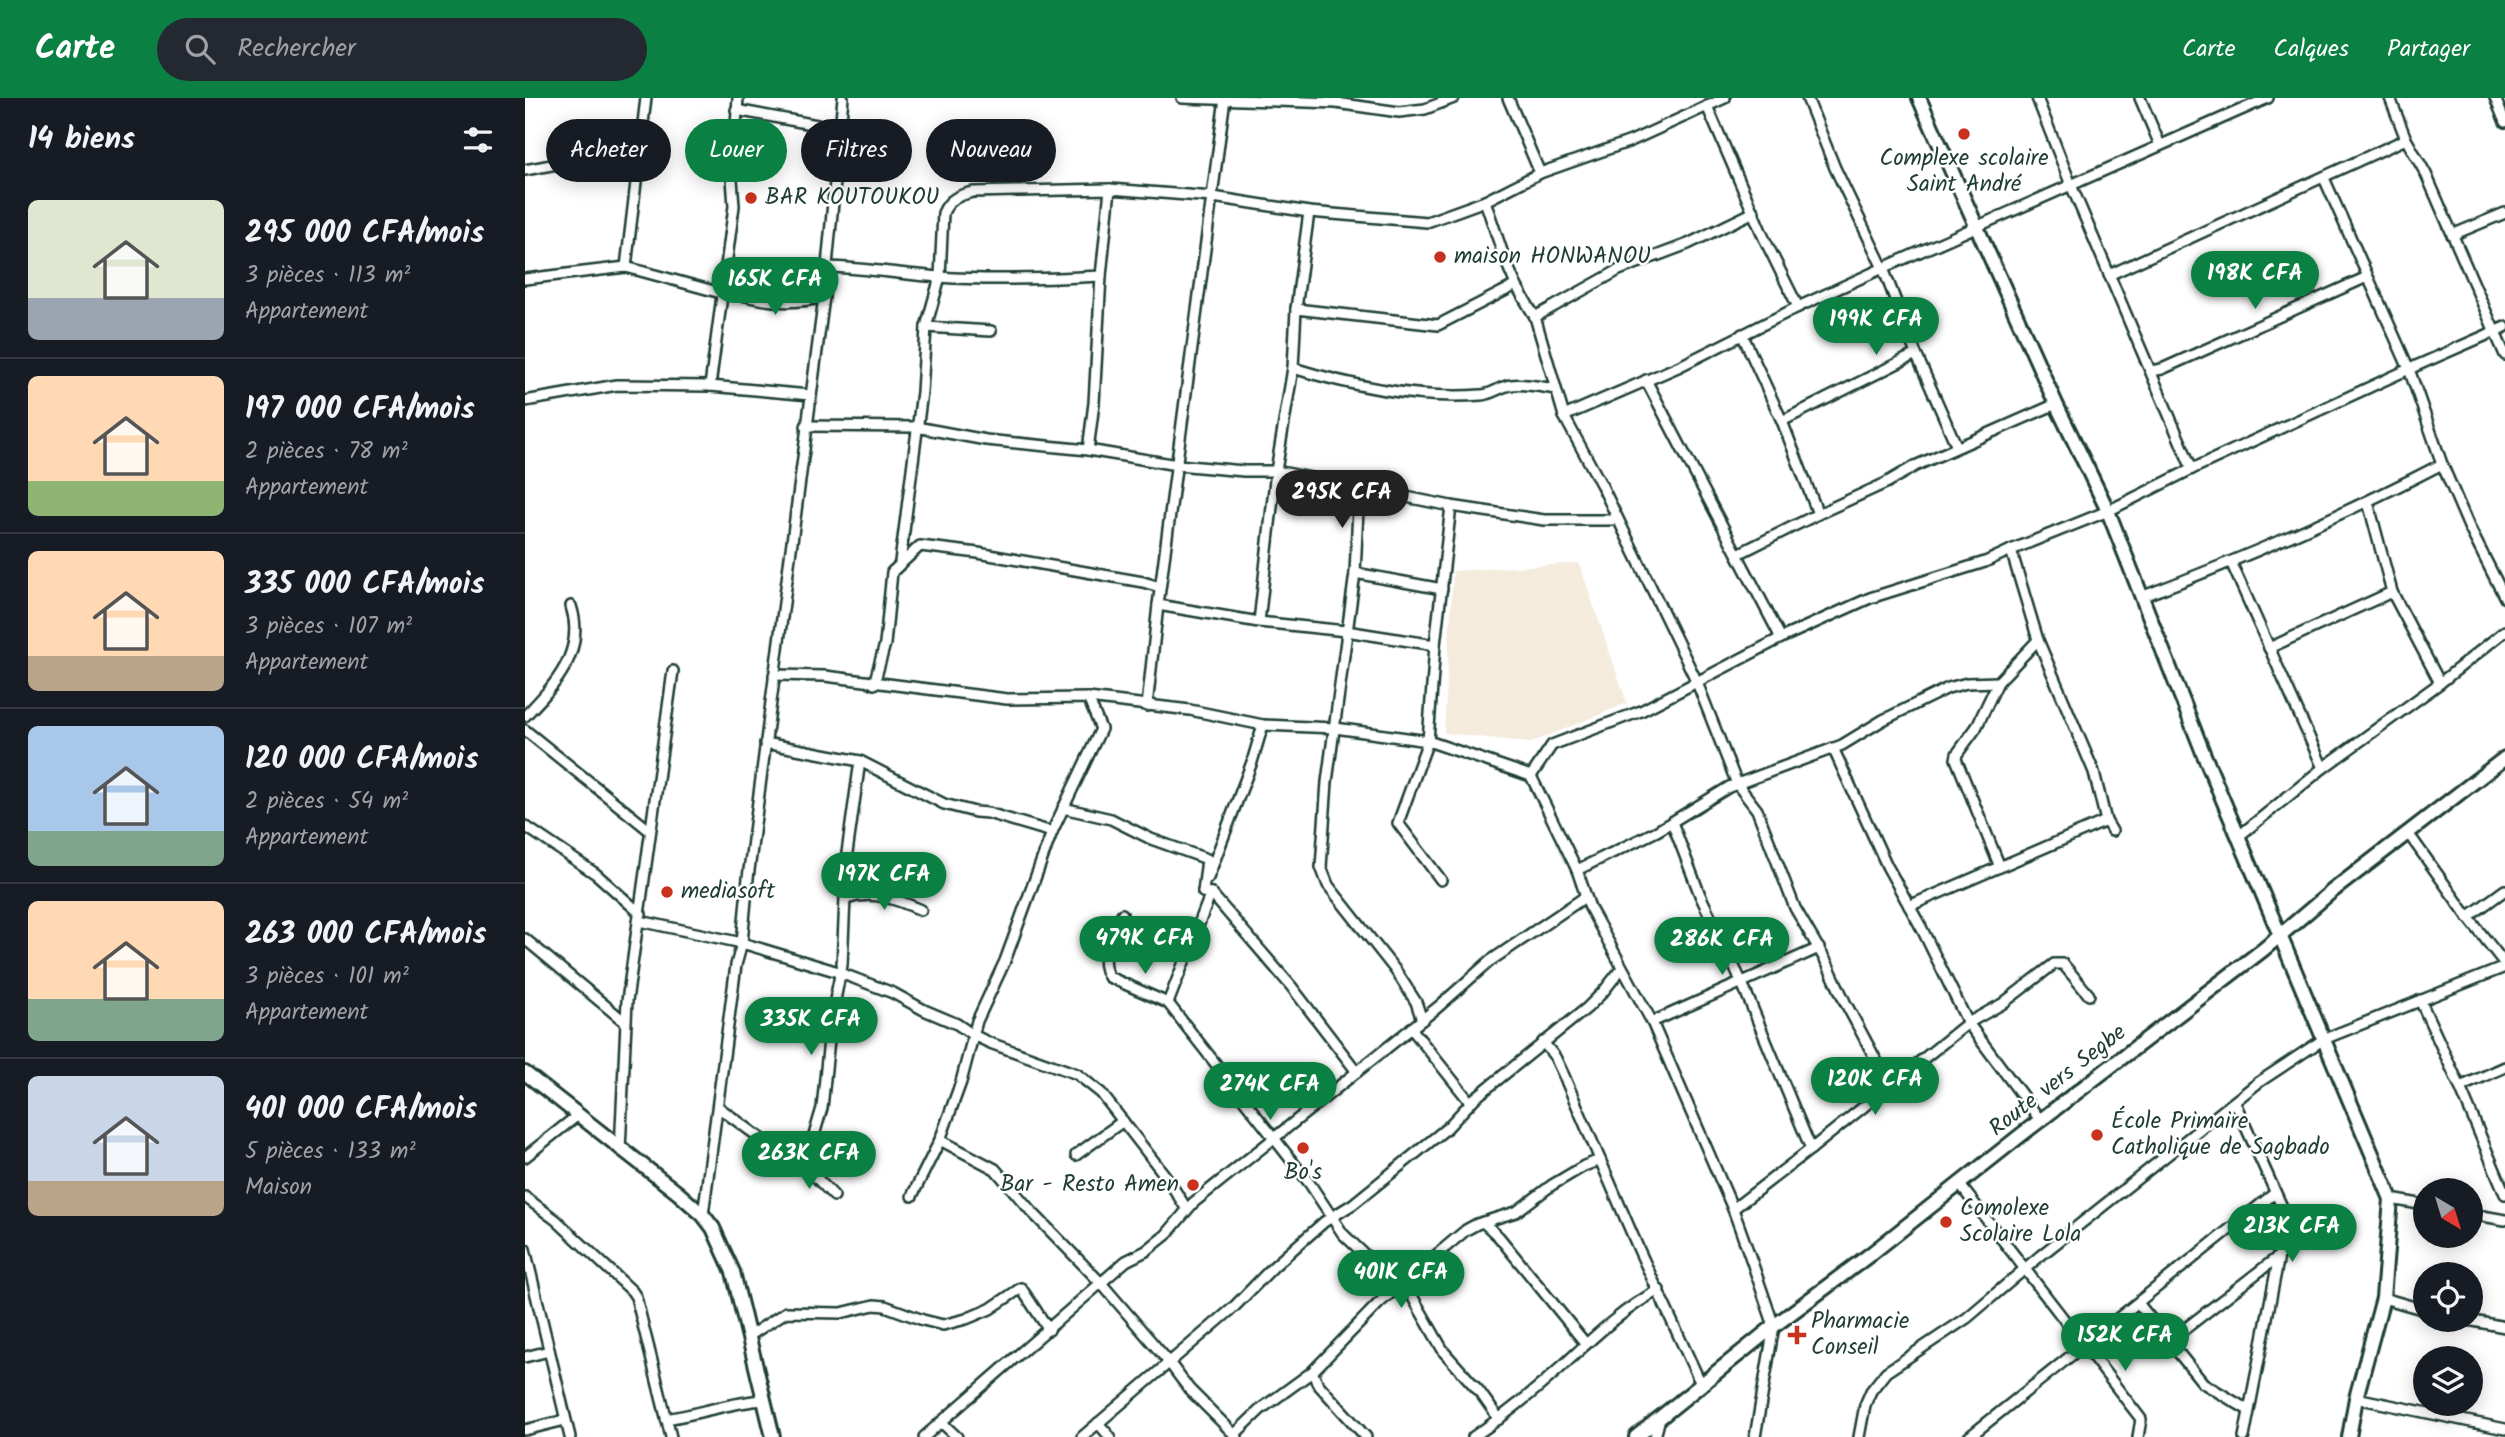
<!DOCTYPE html>
<html lang="fr">
<meta charset="utf-8">
<style>
:root{--surface:#171b24;--page:#242831;--text:#f1f3f6;--muted:#9ea1a6;--line:#363941;--accent:#0b8043}
body{margin:0;font-family:Kalam,sans-serif;background:var(--page);color:var(--text);height:100vh;display:flex;flex-direction:column;font-size:26px;white-space:nowrap}
*{box-sizing:border-box;margin:0}
p{font-size:23px;color:var(--muted)}
.icon{flex:none;width:38px;height:38px;fill:none;stroke:currentColor;stroke-width:2;stroke-linecap:round;stroke-linejoin:round}
.map{position:relative;flex:1;overflow:hidden}
.panel{display:flex;flex-direction:column;background:var(--surface);width:525px}
.panel>*{flex:none}
.banner{position:absolute;left:21px;top:21px;width:665px;height:63px;display:flex;gap:14px}
.needle{width:46px;rotate:142deg}
.controls{position:absolute;left:1888px;top:1080px;display:grid;gap:14px}
.controls a{display:grid;place-items:center;width:70px;height:70px;border-radius:50%;background:var(--surface);box-shadow:0 4px 18px #0003;font-size:35px}
.price{position:absolute;translate:-50% -60px;padding:0 16px;border-radius:24px;background:var(--accent);color:#fff;font-size:23px;line-height:46px;filter:drop-shadow(0 2px 4px #0008)}
.price::after{content:'';position:absolute;left:50%;top:42px;width:21px;height:16px;margin-left:-10px;background:inherit;clip-path:polygon(0 0,100% 0,50% 100%)}
.price.active{background:#222;color:#fff}
ul{padding:0;list-style:none}
li{display:flex;align-items:center;gap:21px;height:175px;padding:0 28px}
li+li{border-top:2px solid var(--line)}
li span{display:grid;place-items:center;flex:none;width:196px;height:140px;border-radius:10px;color:#555}
li>.icon{margin-inline-start:auto}
span .icon{width:84px;height:84px;fill:#fffc;stroke-width:1}
li b{font-size:30px}
h2{display:flex;justify-content:space-between;align-items:center;height:84px;padding:0 28px;font-size:30px}
.tag{padding:0 24px;border-radius:32px;background:var(--surface);box-shadow:0 4px 18px #0003;font-size:24px;line-height:63px}
.tag.active{background:var(--accent);color:#fff}
header{display:flex;align-items:center;gap:42px;box-sizing:border-box;height:98px;padding:0 35px;background:var(--accent);color:#fff}
header strong{font-size:33px}
nav{display:flex;gap:38px;margin-inline-start:auto;font-size:24px}
.search{width:490px;height:63px;background:var(--page);display:flex;align-items:center;gap:18px;box-sizing:border-box;padding:0 24px;border-radius:38px;color:var(--muted);font-size:26px}
main{display:flex;flex:1;min-height:0}
.map>svg:first-child{display:block}
</style>
<header>
<strong>Carte</strong>
<div class="search"><svg class="icon" aria-label="search" viewBox="0 0 24 24"><circle cx="10" cy="10" r="6"/><path d="M15 15l6 6"/></svg>Rechercher</div>
<nav><a>Carte</a><a>Calques</a><a>Partager</a></nav>
</header>
<main>
<section class="panel">
<h2>14 biens<svg class="icon" aria-label="filters" viewBox="0 0 24 24"><path d="M4 7h16M4 17h16"/><circle cx="9" cy="7" r="2"/><circle cx="15" cy="17" r="2"/></svg></h2>
<ul>
<li><span style="background:linear-gradient(#dfe7d0 70%,#9aa5b1 0)"><svg class="icon" aria-label="home" viewBox="0 0 24 24"><path d="M3 11l9-7 9 7M6 9v11h12V9"/></svg></span><div><b>295 000 CFA/mois</b><p>3 pièces · 113 m²</p><p>Appartement</p></div></li>
<li><span style="background:linear-gradient(#ffd9b3 75%,#8fb573 0)"><svg class="icon" aria-label="home" viewBox="0 0 24 24"><path d="M3 11l9-7 9 7M6 9v11h12V9"/></svg></span><div><b>197 000 CFA/mois</b><p>2 pièces · 78 m²</p><p>Appartement</p></div></li>
<li><span style="background:linear-gradient(#ffd9b3 75%,#b9a48a 0)"><svg class="icon" aria-label="home" viewBox="0 0 24 24"><path d="M3 11l9-7 9 7M6 9v11h12V9"/></svg></span><div><b>335 000 CFA/mois</b><p>3 pièces · 107 m²</p><p>Appartement</p></div></li>
<li><span style="background:linear-gradient(#a9c7e8 75%,#7fa58c 0)"><svg class="icon" aria-label="home" viewBox="0 0 24 24"><path d="M3 11l9-7 9 7M6 9v11h12V9"/></svg></span><div><b>120 000 CFA/mois</b><p>2 pièces · 54 m²</p><p>Appartement</p></div></li>
<li><span style="background:linear-gradient(#ffd9b3 70%,#7fa58c 0)"><svg class="icon" aria-label="home" viewBox="0 0 24 24"><path d="M3 11l9-7 9 7M6 9v11h12V9"/></svg></span><div><b>263 000 CFA/mois</b><p>3 pièces · 101 m²</p><p>Appartement</p></div></li>
<li><span style="background:linear-gradient(#c9d6e8 75%,#b9a48a 0)"><svg class="icon" aria-label="home" viewBox="0 0 24 24"><path d="M3 11l9-7 9 7M6 9v11h12V9"/></svg></span><div><b>401 000 CFA/mois</b><p>5 pièces · 133 m²</p><p>Maison</p></div></li>
</ul>
</section>
<div class="map">
<svg width="1980" height="1339" viewBox="0 0 1980 1339">
<rect width="100%" height="100%" fill="#fff"/>
<filter id="ink" filterUnits="userSpaceOnUse"><feTurbulence type="fractalNoise" baseFrequency=".0143" numOctaves="2"/><feDisplacementMap in="SourceGraphic" scale="14" xChannelSelector="R" yChannelSelector="G"/><feConvolveMatrix kernelMatrix="1 2 1 2 8 2 1 2 1" color-interpolation-filters="sRGB"/></filter>
<g filter="url(#ink)">
<!-- built -->
<polygon fill="#f4ebdd" points="1054,465 1102,605 1006,645 919,635 928,473"/>
<g fill="none" stroke-linecap="round" stroke-linejoin="round">
<defs>
<g id="street">
<polyline points="657,0 811,5 874,14 900,11 929,0"/>
<polyline points="983,0 1015,75"/>
<polyline points="1200,0 1106,43 1015,75 960,103 979,159 991,187 1010,219 1039,318 1077,388 1171,582 1212,686 1232,712 1270,810 1302,865 1320,904 1365,988"/>
<polyline points="1282,0 1310,70 1358,170 1391,256 1432,349"/>
<polyline points="1512,0 1546,87 1667,371"/>
<polyline points="1615,0 1635,47"/>
<polyline points="1865,0 1881,41 1901,76 1980,257"/>
<polyline points="1970,0 1980,24"/>
<polyline points="1182,8 1239,140 1273,209"/>
<polyline points="211,12 314,31"/>
<polyline points="0,72 116,50"/>
<polyline points="1799,80 1884,271 1917,366 1944,429 1980,500"/>
<polyline points="1927,137 1980,115"/>
<polyline points="101,169 121,0"/>
<path d="M301 169C339 170 376 176 414 179 469 183 522 181 576 178L585 91"/>
<polyline points="1584,177 1881,41"/>
<path d="M0 181 101 169 196 195C208 194 218 198 230 200 253 205 276 205 299 199"/>
<polyline points="771,211 913,227 991,187"/>
<polyline points="1010,219 1094,172 1163,146 1229,114"/>
<polyline points="401,229 466,233"/>
<polyline points="1217,236 1257,323 1293,416"/>
<path d="M768 270C827 288 893 302 956 297 966 297 976 288 986 287 1000 285 1016 289 1030 291"/>
<polyline points="1626,273 1637,271 1842,179"/>
<polyline points="1121,282 1256,540"/>
<polyline points="185,288 285,297"/>
<polyline points="0,303 92,287 185,288 209,108 207,81 213,0"/>
<polyline points="1039,318 1155,268 1273,209 1358,170 1743,0"/>
<polyline points="1257,323 1391,256"/>
<polyline points="281,328 391,329 461,342 563,352 652,367 719,373 751,373 926,408 1019,422 1092,422"/>
<polyline points="563,352 569,305 576,178"/>
<polyline points="834,390 830,475 802,684 796,769 803,787 871,873 891,904 897,922"/>
<polyline points="1843,404 1867,494 1915,585"/>
<polyline points="1486,452 1513,542 1569,674 1581,723 1587,733"/>
<polyline points="1213,456 1293,416 1361,385 1390,368 1531,306"/>
<path d="M375 464 397 294 401 229 415 179 418 115C424 101 434 97 448 94L585 91 688 99 784 114 902 124 960 103"/>
<polyline points="1706,464 1798,670"/>
<polyline points="830,475 917,491"/>
<path d="M1616 499C1719 460 1819 417 1917 366"/>
<polyline points="633,507 734,524 821,533 910,547"/>
<polyline points="734,524 751,373 768,270 771,211 784,114"/>
<polyline points="1744,550 1867,494"/>
<polyline points="249,577 300,578 482,601 563,600 665,612 738,627 810,630 903,643 1006,678 1052,772 1065,810 1127,924 1208,1111 1227,1164 1249,1228 1230,1339"/>
<polyline points="349,586 360,546 367,474 395,448 453,455 618,484 635,489"/>
<polyline points="563,600 576,631 527,734 480,863 452,923 436,984 415,1042 470,1071 506,1113 576,1185 643,1263 664,1291 712,1339"/>
<polyline points="622,608 633,507 700,0"/>
<path d="M0 618C30 587 61 554 46 508"/>
<polyline points="0,632 124,732"/>
<polyline points="240,645 335,663 419,706 450,714 463,715 527,734"/>
<polyline points="1308,650 1362,768 1397,831 1443,925 1516,1023"/>
<polyline points="1006,678 1027,647 1116,613 1256,540 1345,500 1460,464 1486,452 1583,413 1667,371 1884,271 1980,229"/>
<polyline points="538,710 586,721 626,741 682,761 678,794"/>
<polyline points="1147,724 1175,797 1217,885 1286,1051"/>
<polyline points="0,728 71,776 116,816"/>
<polyline points="1883,735 1943,819 1980,866"/>
<polyline points="1714,738 1798,670 1915,585 1980,533"/>
<polyline points="1475,769 1431,661 1432,656 1451,630 1473,584 1513,542"/>
<polyline points="1052,772 1132,733 1204,689 1317,647 1358,622 1423,590 1442,585 1473,584"/>
<polyline points="683,780 727,664 738,627"/>
<polyline points="916,782 873,725 903,643 910,547 926,408"/>
<polyline points="678,794 686,795 643,905 785,1086 818,1136 858,1174 869,1192"/>
<polyline points="686,795 766,888 832,974"/>
<path d="M321 801C348 792 371 801 396 812"/>
<polyline points="1384,808 1581,723"/>
<path d="M597 816C588 837 571 858 584 879L643 905"/>
<polyline points="1943,819 1980,792"/>
<polyline points="115,823 217,845 310,873 368,895 399,912 432,926 448,937 465,945 552,976 576,995 642,1080 661,1110"/>
<polyline points="0,841 100,924"/>
<polyline points="1895,902 1935,989 1980,1096"/>
<polyline points="1127,924 1294,850"/>
<polyline points="886,930 945,1004"/>
<polyline points="1018,944 1030,959 1039,978 1114,1152 1176,1286"/>
<polyline points="1935,989 1980,969"/>
<polyline points="1710,1005 1758,1111 1754,1158 1719,1339"/>
<polyline points="193,1009 275,1069 280,1068 309,1098"/>
<polyline points="95,1052 102,903 148,573"/>
<polyline points="551,1057 598,1023"/>
<polyline points="0,1059 53,1017"/>
<polyline points="280,1068 297,1010 306,922 317,867 322,755 335,663"/>
<polyline points="1435,1087 1616,1321 1613,1339"/>
<polyline points="387,1098 415,1042"/>
<polyline points="0,1099 31,1122 107,1193 111,1199 146,1339"/>
<polyline points="1866,1101 1900,1107"/>
<polyline points="1208,1111 1286,1051 1443,925 1477,906 1529,866 1538,866 1564,897"/>
<polyline points="1946,1116 1980,1122"/>
<polyline points="178,1117 211,867 217,845 223,780 299,199 318,0"/>
<polyline points="958,1124 974,1139 1061,1246"/>
<polyline points="0,1151 45,1339"/>
<polyline points="879,1184 919,1254 954,1293 974,1321"/>
<polyline points="1858,1200 1900,1212"/>
<polyline points="1613,1205 1678,1285 1723,1312"/>
<polyline points="1943,1222 1980,1229"/>
<polyline points="224,1238 261,1214 316,1215 349,1207 360,1208 398,1222 418,1227 441,1221 465,1211 496,1190 524,1232"/>
<polyline points="1643,1244 1754,1158"/>
<polyline points="0,1259 24,1253"/>
<polyline points="787,1274 793,1286 841,1339"/>
<polyline points="1831,1300 1980,1331"/>
<path d="M141 1321C175 1316 205 1304 239 1302"/>
<polyline points="416,1324 432,1339"/>
<polyline points="573,1325 585,1339"/>
<polyline points="0,1332 40,1322"/>
<polyline points="710,1336 736,1311 787,1274 854,1205 941,1132 952,1126 991,1114 1027,1087 1059,1068 1075,1062"/>
<polyline points="399,1339 601,1163 621,1153 641,1137 668,1105 913,909 965,863 1060,799"/>
<polyline points="557,1339 708,1210 748,1169 799,1124 828,1106 922,1030 950,1000 1062,910 1078,894 1097,870"/>
<path d="M948 1339C982 1316 1015 1289 1045 1261 1072 1236 1101 1209 1134 1192"/>
<polyline points="1130,1339 1135,1320"/>
<polyline points="1334,1339 1340,1307 1346,1293 1361,1274 1442,1220 1515,1158 1734,984 1799,941 1980,869"/>
<polyline points="1444,1339 1750,1095"/>
</g>
<g id="secondary">
<polyline points="1394,0 1531,306 1583,413 1679,657 1866,1101 1858,1200 1831,1300 1824,1339"/>
<polyline points="0,975 153,1095 178,1117 188,1130 208,1174 248,1339"/>
<polyline points="1111,1339 1249,1228 1347,1155 1496,1037 1739,851 1806,794 1980,660"/>
</g>
</defs>
<!-- street casing -->
<use href="#street" stroke="#1f3d34" stroke-width="14"/>
<!-- secondary casing -->
<use href="#secondary" stroke="#1f3d34" stroke-width="18"/>
<!-- street -->
<use href="#street" stroke="#fff" stroke-width="9"/>
<!-- secondary -->
<use href="#secondary" stroke="#fff" stroke-width="12"/>
</g>
</g>
<!-- markers -->
<g fill="#c8321e" stroke="#fff" stroke-width="2.5">
<circle cx="1439" cy="36" r="7"/>
<circle cx="226" cy="100" r="7"/>
<circle cx="915" cy="159" r="7"/>
<circle cx="142" cy="794" r="7"/>
<circle cx="1572" cy="1037" r="7"/>
<circle cx="778" cy="1050" r="7"/>
<circle cx="668" cy="1087" r="7"/>
<circle cx="1421" cy="1124" r="7"/>
<path d="M1268.5 1226.5h7v7h7v7h-7v7h-7v-7h-7v-7h7z"/>
</g>
<g text-anchor="middle" dominant-baseline="central" stroke-width="5" stroke-linejoin="round" paint-order="stroke">
<!-- poi labels -->
<g font-size="23" fill="#1f3d34" stroke="#fff" text-anchor="start">
<text x="1439" y="61" text-anchor="middle">Complexe scolaire<tspan x="1439" dy="26">Saint André</tspan></text>
<text x="240" y="100">BAR KOUTOUKOU</text>
<text x="929" y="159">maison HONWANOU</text>
<text x="156" y="794">mediasoft</text>
<text x="1586" y="1024">École Primaire<tspan x="1586" dy="26">Catholique de Sagbado</tspan></text>
<text x="778" y="1075" text-anchor="middle">Bo's</text>
<text x="654" y="1087" text-anchor="end">Bar - Resto Amen</text>
<text x="1435" y="1111">Comolexe<tspan x="1435" dy="26">Scolaire Lola</tspan></text>
<text x="1286" y="1224">Pharmacie<tspan x="1286" dy="26">Conseil</tspan></text>
</g>
<!-- street labels -->
<g font-size="23" fill="#1f3d34" stroke="#fff">
<text transform="translate(1533 983) rotate(-38)">Route vers Segbe</text>
</g>
</g>
</svg>
<div class="controls">
<a><svg class="needle" viewBox="-14 -14 28 28"><path d="M0-13l5 13h-10z" fill="#e53935"/><path d="M0 13l5-13h-10z" fill="#9ea1a6"/></svg></a>
<a><svg class="icon" aria-label="locate" viewBox="0 0 24 24"><circle cx="12" cy="12" r="6"/><path d="M12 2v4M12 18v4M2 12h4M18 12h4"/></svg></a>
<a><svg class="icon" aria-label="layers" viewBox="0 0 24 24"><path d="M12 4l9 5-9 5-9-5zM3 14l9 5 9-5"/></svg></a>
</div>
<b class="price" style="left:1730px;top:213px">198K CFA</b>
<b class="price" style="left:250px;top:219px">165K CFA</b>
<b class="price" style="left:1351px;top:259px">199K CFA</b>
<b class="price active" style="left:817px;top:432px">295K CFA</b>
<b class="price" style="left:359px;top:814px">197K CFA</b>
<b class="price" style="left:620px;top:878px">479K CFA</b>
<b class="price" style="left:1197px;top:879px">286K CFA</b>
<b class="price" style="left:286px;top:959px">335K CFA</b>
<b class="price" style="left:1350px;top:1019px">120K CFA</b>
<b class="price" style="left:745px;top:1024px">274K CFA</b>
<b class="price" style="left:284px;top:1093px">263K CFA</b>
<b class="price" style="left:1767px;top:1166px">213K CFA</b>
<b class="price" style="left:876px;top:1212px">401K CFA</b>
<b class="price" style="left:1600px;top:1275px">152K CFA</b>
<div class="banner">
<a class="tag">Acheter</a>
<a class="tag active">Louer</a>
<a class="tag">Filtres</a>
<a class="tag">Nouveau</a>
</div>
</div>
</main>
